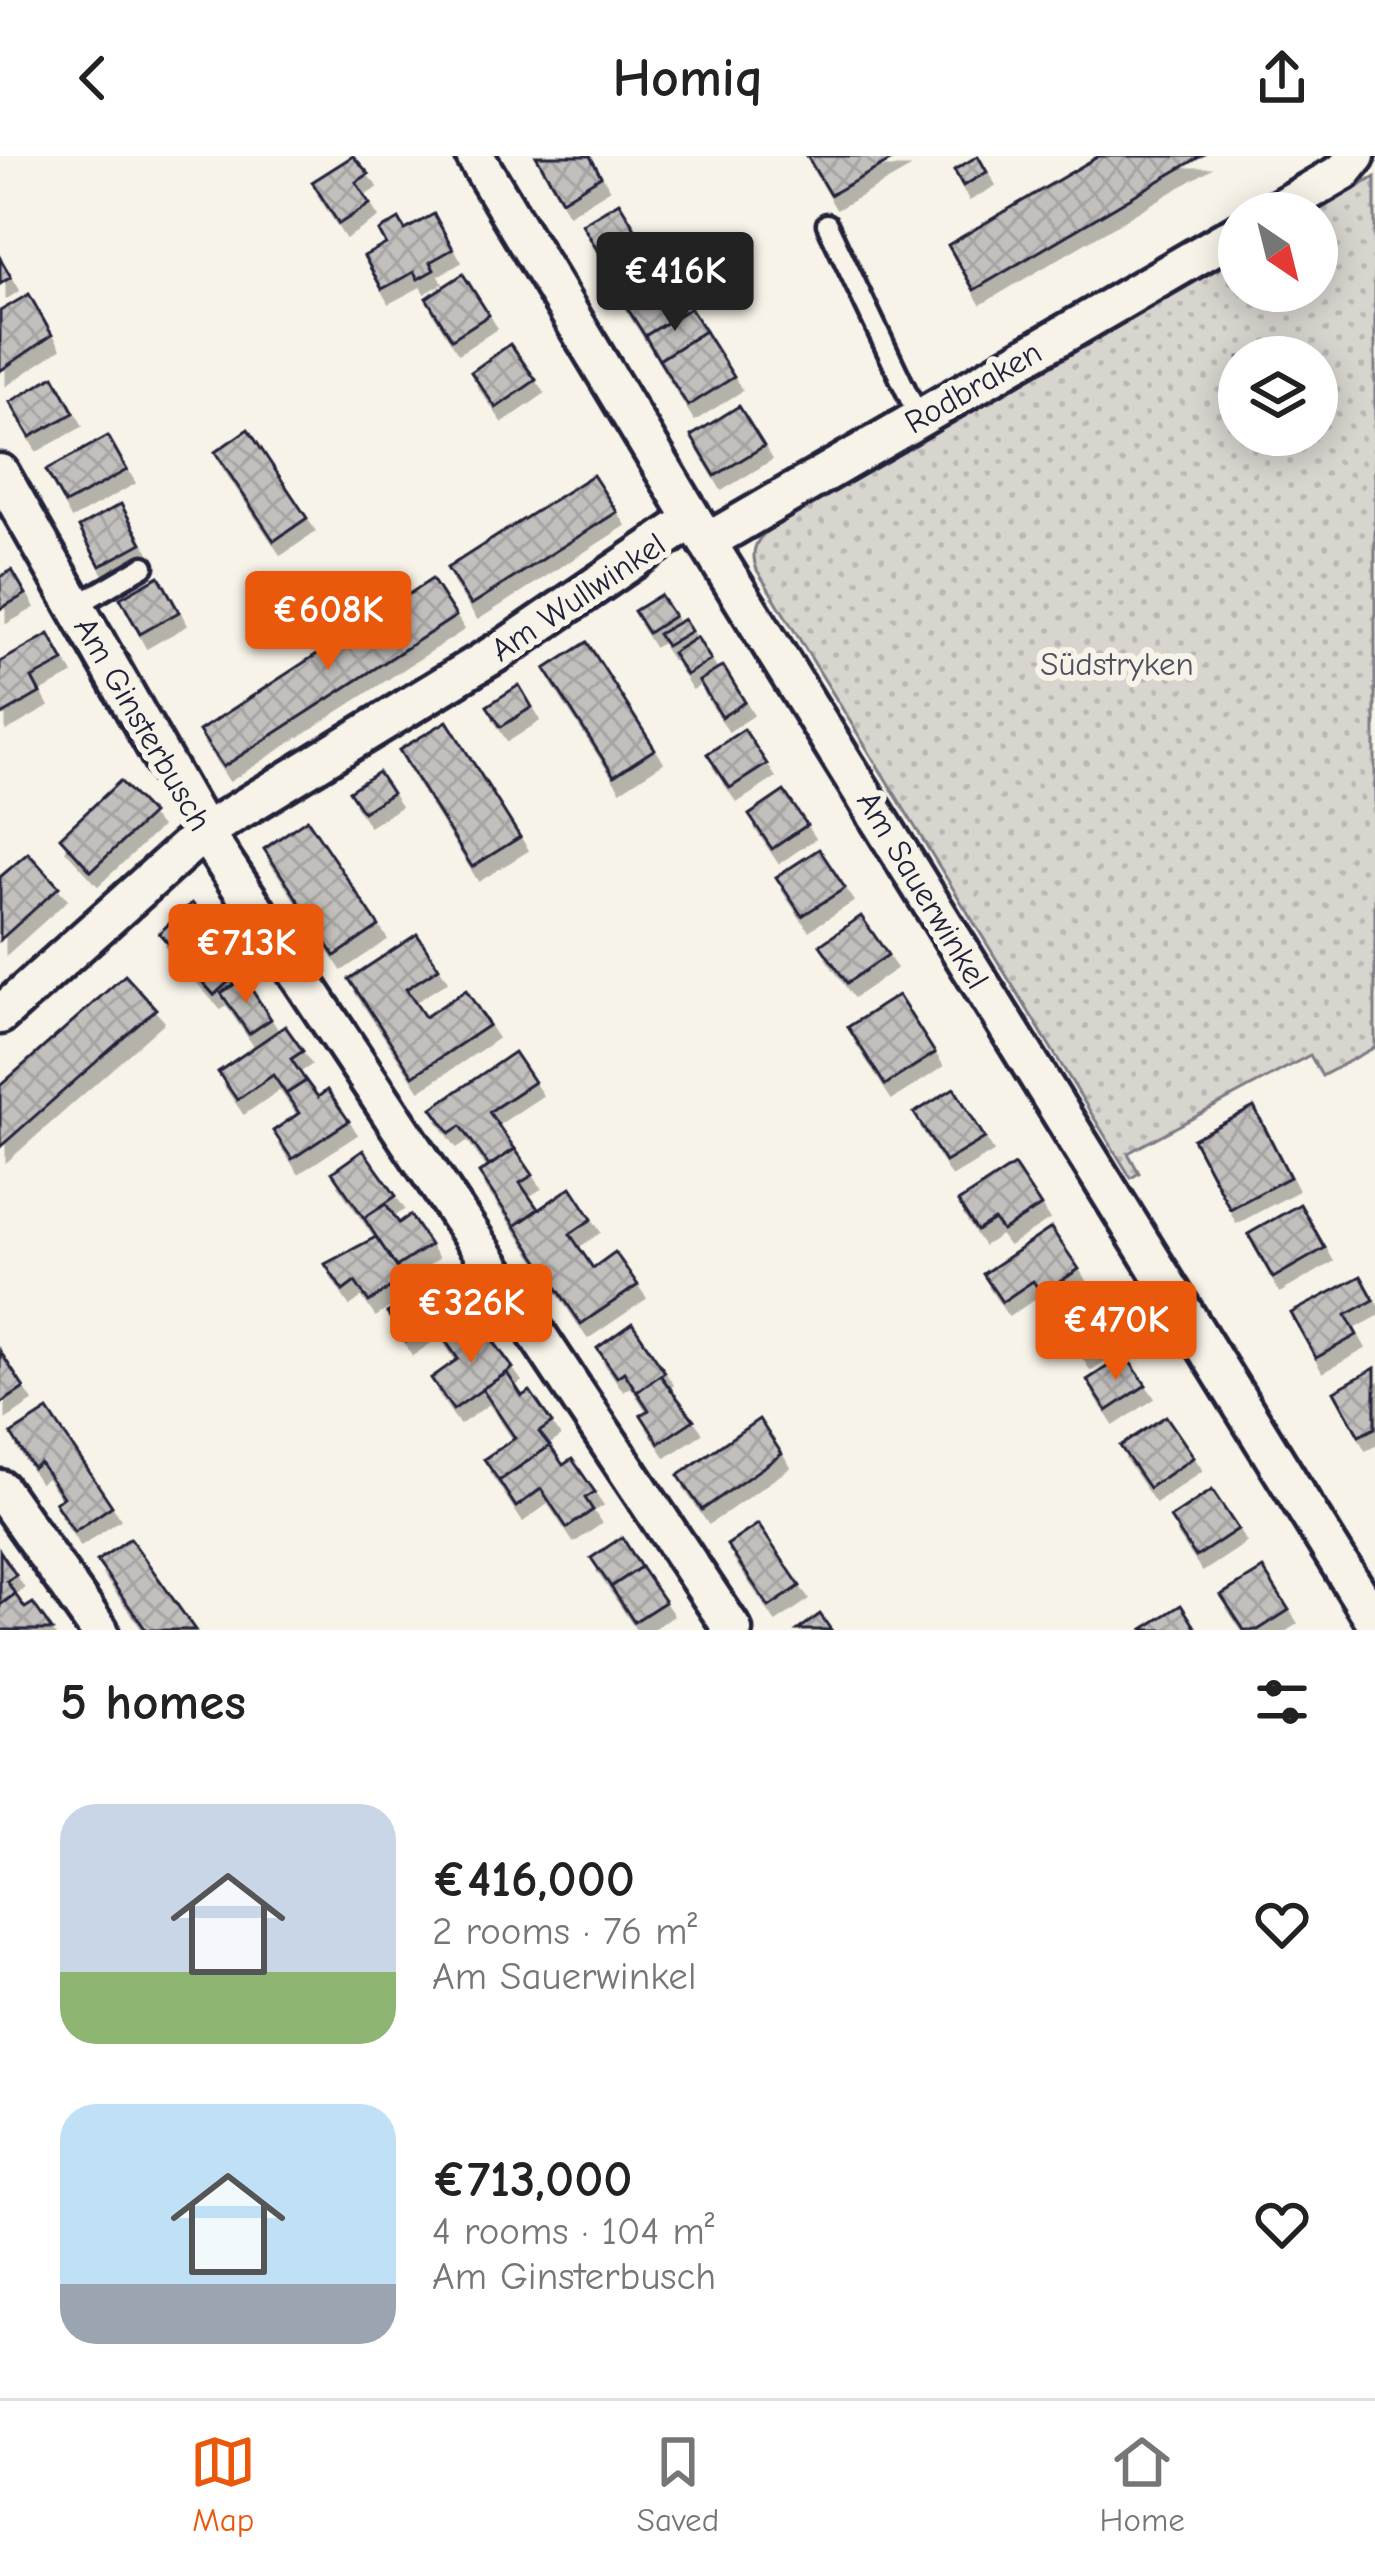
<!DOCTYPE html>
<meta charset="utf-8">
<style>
:root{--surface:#fff;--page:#f2f2f2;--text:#222;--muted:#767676;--line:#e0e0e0;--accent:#ea580c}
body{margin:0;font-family:"Comic Neue",sans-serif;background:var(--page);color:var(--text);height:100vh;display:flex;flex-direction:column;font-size:45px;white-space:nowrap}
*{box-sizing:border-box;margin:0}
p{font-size:39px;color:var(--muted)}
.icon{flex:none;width:66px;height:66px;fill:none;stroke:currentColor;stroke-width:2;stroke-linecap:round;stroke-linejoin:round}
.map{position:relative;height:1474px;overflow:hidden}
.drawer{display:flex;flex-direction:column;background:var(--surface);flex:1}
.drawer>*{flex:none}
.needle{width:78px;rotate:145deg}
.fabs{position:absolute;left:1218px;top:36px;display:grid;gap:24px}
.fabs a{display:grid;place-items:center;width:120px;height:120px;border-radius:50%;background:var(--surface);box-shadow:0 6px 30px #0003;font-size:60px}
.price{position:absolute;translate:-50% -102px;padding:0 27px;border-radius:12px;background:var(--accent);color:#fff;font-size:39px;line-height:78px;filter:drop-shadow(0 3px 6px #0008)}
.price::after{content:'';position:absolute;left:50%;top:72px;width:36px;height:27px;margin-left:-18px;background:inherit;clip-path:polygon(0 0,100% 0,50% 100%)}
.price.selected{background:#222;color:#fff}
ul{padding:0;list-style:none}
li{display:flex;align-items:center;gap:36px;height:300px;padding:0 60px}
li span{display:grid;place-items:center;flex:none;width:336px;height:240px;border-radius:36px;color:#555}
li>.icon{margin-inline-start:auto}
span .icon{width:144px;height:144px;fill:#fffc;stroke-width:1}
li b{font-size:51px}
h2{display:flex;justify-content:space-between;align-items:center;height:144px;padding:0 60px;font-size:51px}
header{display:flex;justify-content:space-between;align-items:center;height:156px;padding:0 60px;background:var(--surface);font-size:54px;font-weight:700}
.menu{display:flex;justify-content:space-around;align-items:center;height:168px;border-top:3px solid var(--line);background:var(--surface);font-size:33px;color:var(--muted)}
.menu a{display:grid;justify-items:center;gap:6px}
.menu .selected{color:var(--accent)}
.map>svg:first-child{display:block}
</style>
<header><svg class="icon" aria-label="back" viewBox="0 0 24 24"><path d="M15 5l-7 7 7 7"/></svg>Homiq<svg class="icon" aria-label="share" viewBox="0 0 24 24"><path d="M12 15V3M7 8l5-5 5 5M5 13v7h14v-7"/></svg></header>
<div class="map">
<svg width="1375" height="1474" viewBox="0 0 1375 1474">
<defs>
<pattern id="garden-dots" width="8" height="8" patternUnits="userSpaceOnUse" patternTransform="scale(3)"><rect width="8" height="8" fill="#d8d5cf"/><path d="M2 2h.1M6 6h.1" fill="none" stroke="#b9b7b3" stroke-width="1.8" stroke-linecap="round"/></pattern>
<pattern id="building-cross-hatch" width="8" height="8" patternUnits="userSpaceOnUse" patternTransform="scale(3)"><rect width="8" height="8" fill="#c2bfbd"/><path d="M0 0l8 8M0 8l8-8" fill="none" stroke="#a6a4a3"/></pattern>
<filter id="shadow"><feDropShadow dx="7" dy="13" stdDeviation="0" flood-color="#0004"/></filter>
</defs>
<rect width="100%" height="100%" fill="#f7f3e8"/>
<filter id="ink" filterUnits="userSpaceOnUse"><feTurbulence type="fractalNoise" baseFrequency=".00833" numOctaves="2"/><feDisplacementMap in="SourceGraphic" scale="24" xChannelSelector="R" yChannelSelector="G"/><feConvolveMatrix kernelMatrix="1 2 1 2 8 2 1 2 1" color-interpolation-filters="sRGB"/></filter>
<g filter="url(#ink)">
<!-- garden -->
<path fill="url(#garden-dots)" stroke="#7d7c85" stroke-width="3" fill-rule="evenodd" d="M1375 21V891L1322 920 1310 899 1128 997 1139 1017 1131 1022 757 414C749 393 757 381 775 370L1239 100V135H1317L1313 57ZM1239 201H1317V279H1239Z"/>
<!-- building -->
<g fill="url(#building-cross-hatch)" stroke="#22223b" stroke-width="3" filter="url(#shadow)">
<polygon points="353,0 369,18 356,26 370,48 339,68 312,26"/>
<polygon points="536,0 590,0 601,20 562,44"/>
<polygon points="807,0 899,0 830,39"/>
<polygon points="978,0 987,16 963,30 954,14"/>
<polygon points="1099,0 1201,0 974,134 948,89"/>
<polygon points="619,46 644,87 606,109 582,68"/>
<polygon points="434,58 453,93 430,106 434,114 418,123 414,116 382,133 364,100 386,88 379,75 399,63 405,74"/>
<polygon points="0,102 11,121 0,128"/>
<polygon points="662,108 690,152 645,180 617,136"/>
<polygon points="463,118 489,159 452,183 426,142"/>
<polygon points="29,138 52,179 0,215 0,155"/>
<polygon points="690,152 705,175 659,204 645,180"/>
<polygon points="705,175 734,221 688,250 659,204"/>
<polygon points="510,188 536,224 496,252 471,216"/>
<polygon points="54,220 74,257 30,281 10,246"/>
<polygon points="739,250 764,290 715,320 691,280"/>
<polygon points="248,273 307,362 274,385 215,296"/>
<polygon points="108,280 127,314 65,348 46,314"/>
<polygon points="593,319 617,356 471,449 447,412"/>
<polygon points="121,348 142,387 100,410 79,371"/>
<polygon points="12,414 26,438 0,453 0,421"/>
<polygon points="159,420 179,456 140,478 120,442"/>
<polygon points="432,423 456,460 223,611 199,575"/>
<polygon points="660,439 674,460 648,477 634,455"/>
<polygon points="684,463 691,475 666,490 658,478"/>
<polygon points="49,478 64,505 32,522 40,537 0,560 0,506"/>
<polygon points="697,481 711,504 686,519 672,497"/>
<polygon points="587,486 655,593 614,620 545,513"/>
<polygon points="723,510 745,546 722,561 699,525"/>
<polygon points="519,529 532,551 501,571 487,550"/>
<polygon points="447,565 520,681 472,711 399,594"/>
<polygon points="744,573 767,608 730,632 707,598"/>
<polygon points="378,616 392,637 363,656 349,635"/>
<polygon points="120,625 152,658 91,715 60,681"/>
<polygon points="784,635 807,669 772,693 749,659"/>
<polygon points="307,663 379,770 335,800 264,693"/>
<polygon points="819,693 845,732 802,760 776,721"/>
<polygon points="28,697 59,731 0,784 0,721"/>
<polygon points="192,747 247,809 214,839 159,777"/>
<polygon points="861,760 888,799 847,827 820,789"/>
<polygon points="417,778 439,812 406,833 425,861 466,834 489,869 413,920 349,823"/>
<polygon points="125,819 156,853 0,991 0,930"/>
<polygon points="244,822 271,863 249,878 221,837"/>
<polygon points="898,839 935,897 885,929 848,871"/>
<polygon points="285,870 303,895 291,903 306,925 286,938 273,919 237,944 218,916"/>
<polygon points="514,896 534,926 489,956 515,993 489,1010 461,970 450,977 432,952"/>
<polygon points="306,925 318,941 327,934 349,965 292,1003 273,975 299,957 286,938"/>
<polygon points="954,932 985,982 945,1006 914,957"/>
<polygon points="1254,951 1290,1021 1230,1053 1193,983"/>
<polygon points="515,993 533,1019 520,1027 538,1053 515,1070 479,1017"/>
<polygon points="363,994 396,1040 364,1062 332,1016"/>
<polygon points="1014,1009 1041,1050 1002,1075 994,1064 977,1075 958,1046"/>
<polygon points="571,1031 592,1063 570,1078 593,1112 615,1096 638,1129 581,1168 515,1070"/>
<polygon points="386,1048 399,1067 410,1059 430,1089 396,1111 364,1062"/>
<polygon points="1300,1048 1325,1092 1273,1122 1248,1078"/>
<polygon points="1051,1072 1079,1113 1042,1138 1033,1125 1002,1146 983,1118"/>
<polygon points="376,1081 404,1122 369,1146 355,1126 343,1135 325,1108"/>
<polygon points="449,1115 468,1143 456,1150 468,1167 445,1184 433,1166 406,1185 387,1157"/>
<polygon points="1361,1120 1374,1144 1346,1159 1357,1179 1316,1202 1291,1157"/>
<polygon points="1089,1132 1118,1177 1084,1200 1054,1154"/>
<polygon points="468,1167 473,1174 481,1168 513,1212 453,1254 431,1222 458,1203 445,1184"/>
<polygon points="632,1167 665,1216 637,1236 624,1216 617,1221 597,1192"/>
<polygon points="0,1195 24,1232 0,1248"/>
<polygon points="1125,1199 1146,1229 1107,1255 1087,1224"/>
<polygon points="1375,1212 1375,1272 1359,1280 1334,1235"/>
<polygon points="507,1217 522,1240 530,1235 552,1267 539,1276 550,1290 499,1325 484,1303 515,1282 482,1233"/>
<polygon points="660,1219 694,1264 659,1287 641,1259 649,1254 637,1236"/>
<polygon points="48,1254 112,1350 74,1376 55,1347 63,1341 40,1307 33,1312 11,1278"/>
<polygon points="1166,1260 1194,1301 1149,1332 1120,1290"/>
<polygon points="759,1263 782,1298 702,1354 678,1319"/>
<polygon points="550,1290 563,1309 572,1303 595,1336 585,1342 593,1354 567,1372 541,1333 516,1351 499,1325"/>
<polygon points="1212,1334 1238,1373 1196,1401 1170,1362"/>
<polygon points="758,1368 800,1430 769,1451 727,1389"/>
<polygon points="622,1381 641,1411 611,1431 591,1402"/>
<polygon points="130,1382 195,1474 146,1474 97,1405"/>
<polygon points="0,1395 16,1419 7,1425 15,1438 0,1449"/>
<polygon points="641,1411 665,1446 634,1466 611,1431"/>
<polygon points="1263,1413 1289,1454 1258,1474 1244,1474 1221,1439"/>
<polygon points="15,1438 25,1452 33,1447 52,1474 0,1474 0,1449"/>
<polygon points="1181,1449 1197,1474 1144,1474 1143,1473"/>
<polygon points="820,1458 831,1474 798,1474"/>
</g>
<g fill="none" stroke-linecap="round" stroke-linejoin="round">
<defs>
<g id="lane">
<polyline points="827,68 919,262"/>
<polyline points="76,450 144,410"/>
</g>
<g id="street">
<polyline points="475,0 693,363 1375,1465"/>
<polyline points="1272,57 1344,15 1356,0"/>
<polyline points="0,317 204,676 733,1474"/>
<polyline points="707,386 1239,76"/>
<polyline points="0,859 204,676 506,491 693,363"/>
<polyline points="0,1333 99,1474"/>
</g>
</defs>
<!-- lane casing -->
<use href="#lane" stroke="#22223b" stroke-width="27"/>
<!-- street casing -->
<use href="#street" stroke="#22223b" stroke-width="45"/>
<!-- lane -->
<use href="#lane" stroke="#f7f3e8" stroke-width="18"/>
<!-- street -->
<use href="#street" stroke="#f7f3e8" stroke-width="36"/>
</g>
</g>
<g text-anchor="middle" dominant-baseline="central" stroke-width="12" stroke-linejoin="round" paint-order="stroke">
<!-- street labels -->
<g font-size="33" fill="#22223b" stroke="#f7f3e8">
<text transform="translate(973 231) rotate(-30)">Rodbraken</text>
<text transform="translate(578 441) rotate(-34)">Am Wullwinkel</text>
<text transform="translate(143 568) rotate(60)">Am Ginsterbusch</text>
<text transform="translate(923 734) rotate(59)">Am Sauerwinkel</text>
</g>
<!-- park labels -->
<g font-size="33" fill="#504f60" stroke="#f7f3e8">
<text x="1117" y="508">Südstryken</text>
</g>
</g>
</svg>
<div class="fabs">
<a><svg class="needle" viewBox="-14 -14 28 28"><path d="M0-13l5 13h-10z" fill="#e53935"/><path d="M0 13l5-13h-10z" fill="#767676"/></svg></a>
<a><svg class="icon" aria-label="layers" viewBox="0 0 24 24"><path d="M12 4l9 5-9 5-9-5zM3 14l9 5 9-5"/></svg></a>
</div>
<b class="price selected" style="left:675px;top:178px">€416K</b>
<b class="price" style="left:328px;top:517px">€608K</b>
<b class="price" style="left:246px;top:850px">€713K</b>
<b class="price" style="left:471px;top:1210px">€326K</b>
<b class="price" style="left:1116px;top:1227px">€470K</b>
</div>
<section class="drawer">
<h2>5 homes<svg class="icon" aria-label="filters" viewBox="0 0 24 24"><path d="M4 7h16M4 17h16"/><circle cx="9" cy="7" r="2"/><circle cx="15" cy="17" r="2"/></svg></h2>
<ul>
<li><span style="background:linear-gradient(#c9d6e8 70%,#8fb573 0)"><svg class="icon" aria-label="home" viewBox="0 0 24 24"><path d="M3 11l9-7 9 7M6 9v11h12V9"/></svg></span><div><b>€416,000</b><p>2 rooms · 76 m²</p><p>Am Sauerwinkel</p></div><svg class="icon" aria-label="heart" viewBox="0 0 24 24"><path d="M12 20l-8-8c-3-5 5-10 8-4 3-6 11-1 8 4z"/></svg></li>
<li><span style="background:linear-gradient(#bfe0f5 75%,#9aa5b1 0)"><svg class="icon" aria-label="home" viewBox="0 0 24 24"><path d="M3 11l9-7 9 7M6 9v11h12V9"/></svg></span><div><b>€713,000</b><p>4 rooms · 104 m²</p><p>Am Ginsterbusch</p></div><svg class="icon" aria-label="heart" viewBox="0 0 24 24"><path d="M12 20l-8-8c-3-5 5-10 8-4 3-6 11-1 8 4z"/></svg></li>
</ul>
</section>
<nav class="menu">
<a class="selected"><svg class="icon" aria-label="map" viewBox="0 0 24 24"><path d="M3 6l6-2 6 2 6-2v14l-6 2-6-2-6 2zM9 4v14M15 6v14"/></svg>Map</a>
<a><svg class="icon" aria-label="saved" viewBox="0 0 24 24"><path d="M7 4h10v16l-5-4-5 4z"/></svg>Saved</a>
<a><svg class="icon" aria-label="home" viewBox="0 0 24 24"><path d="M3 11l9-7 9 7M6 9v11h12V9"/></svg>Home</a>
</nav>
